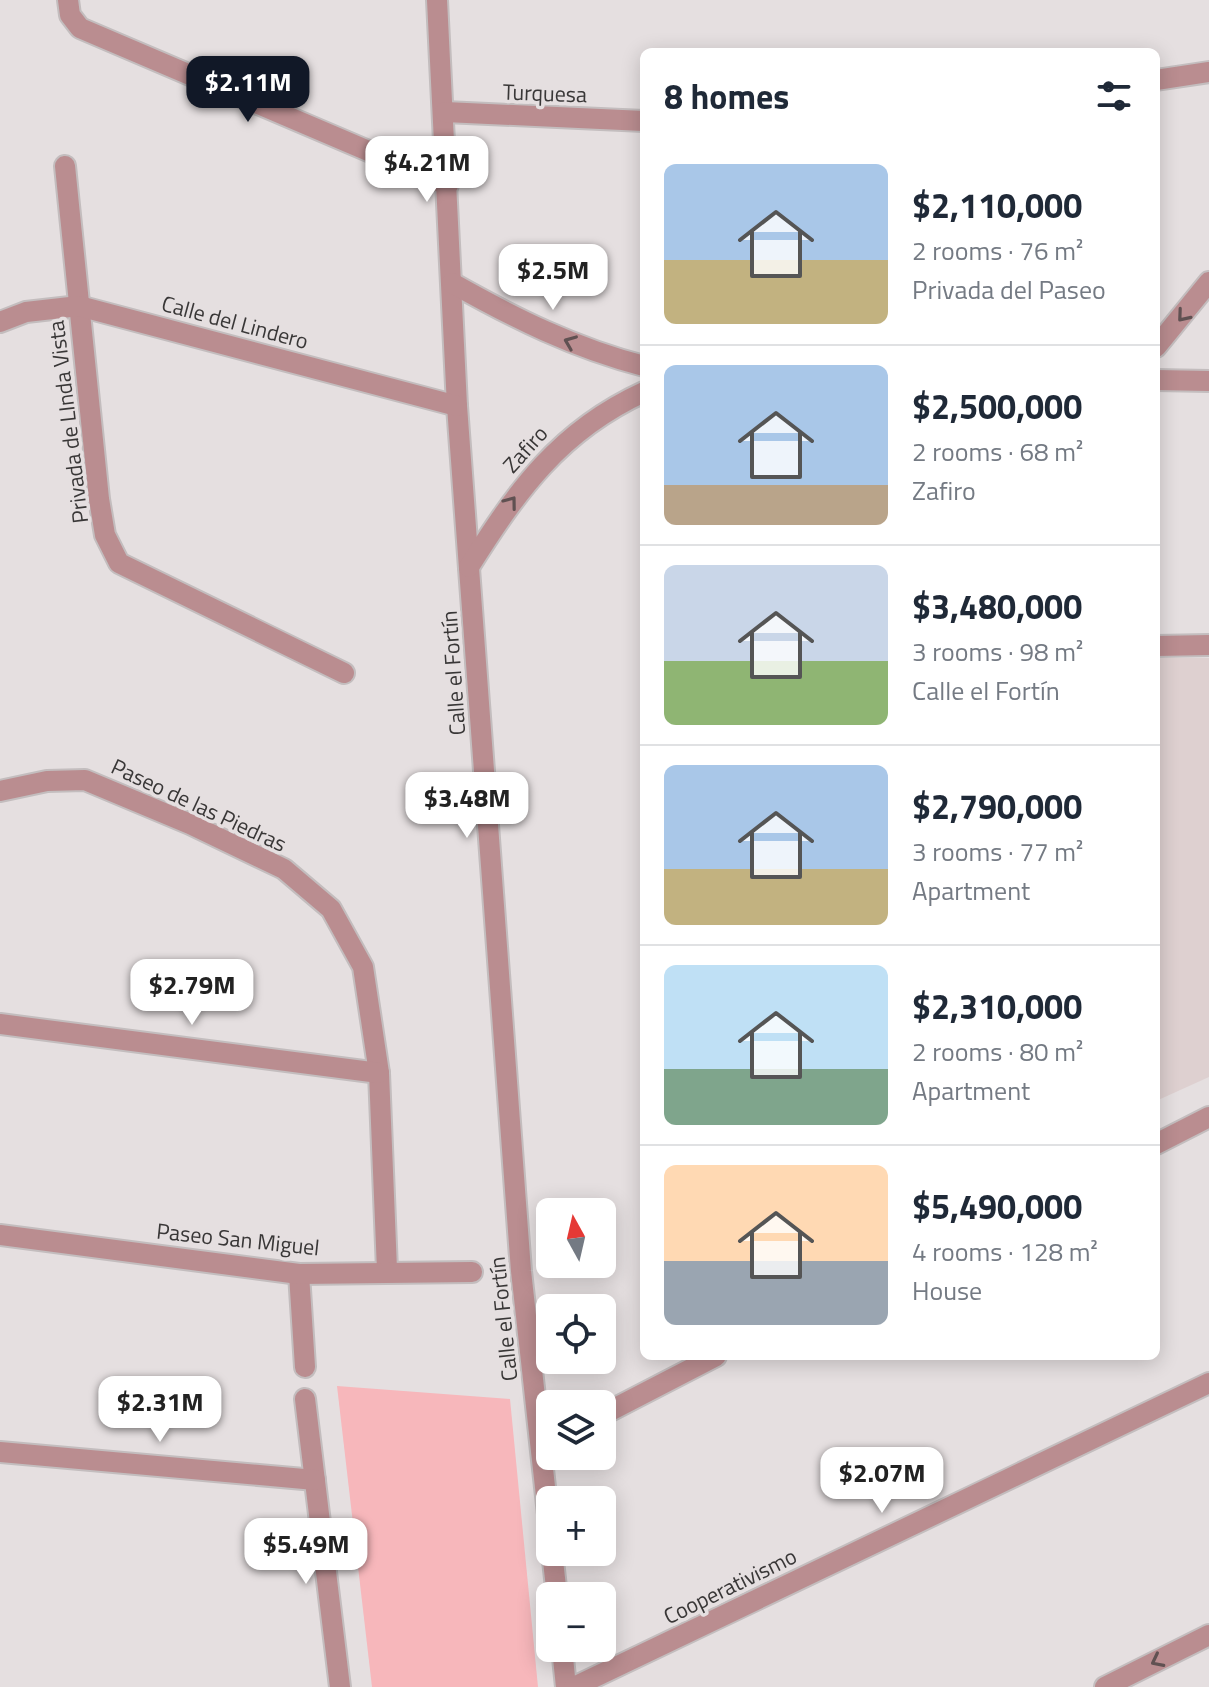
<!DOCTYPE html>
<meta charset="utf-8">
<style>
:root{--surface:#fff;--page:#f2f2f3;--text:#1f2937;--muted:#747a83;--line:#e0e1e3;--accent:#111827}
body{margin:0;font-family:"Titillium Web",sans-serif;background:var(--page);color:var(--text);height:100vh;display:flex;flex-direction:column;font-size:30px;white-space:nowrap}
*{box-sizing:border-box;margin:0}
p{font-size:26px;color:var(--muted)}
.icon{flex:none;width:44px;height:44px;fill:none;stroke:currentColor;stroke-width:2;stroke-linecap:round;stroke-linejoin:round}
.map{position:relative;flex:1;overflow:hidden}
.side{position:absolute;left:640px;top:48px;width:520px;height:1312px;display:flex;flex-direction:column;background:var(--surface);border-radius:12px;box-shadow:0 4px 20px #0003}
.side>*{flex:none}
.needle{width:52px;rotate:352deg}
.fabs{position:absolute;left:536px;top:1198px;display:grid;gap:16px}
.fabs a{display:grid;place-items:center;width:80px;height:80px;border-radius:12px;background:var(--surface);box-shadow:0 4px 20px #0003;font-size:40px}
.price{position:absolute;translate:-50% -68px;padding:0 18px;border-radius:16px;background:#fff;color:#222;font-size:26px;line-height:52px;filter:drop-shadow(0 2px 4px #0008)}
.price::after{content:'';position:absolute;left:50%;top:48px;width:24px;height:18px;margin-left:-12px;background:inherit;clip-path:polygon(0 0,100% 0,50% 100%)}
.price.active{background:var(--accent);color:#fff}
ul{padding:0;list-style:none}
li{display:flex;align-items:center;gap:24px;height:200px;padding:0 24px}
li+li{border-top:2px solid var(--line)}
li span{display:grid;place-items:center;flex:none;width:224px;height:160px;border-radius:12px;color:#555}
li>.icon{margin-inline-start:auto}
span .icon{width:96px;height:96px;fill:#fffc;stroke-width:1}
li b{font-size:34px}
h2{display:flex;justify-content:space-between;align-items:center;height:96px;padding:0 24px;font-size:34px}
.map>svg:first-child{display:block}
</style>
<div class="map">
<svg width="1209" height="1687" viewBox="0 0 1209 1687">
<rect width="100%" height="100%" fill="#e5dfe0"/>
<!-- built -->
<polygon fill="#ded0d0" points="1156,658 1209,658 1209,1077 1156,1101"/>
<!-- green -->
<polygon fill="#f7b7bb" points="337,1386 510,1399 538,1687 372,1687"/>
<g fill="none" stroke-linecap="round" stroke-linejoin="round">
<defs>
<polyline id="service" points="299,1274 305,1367"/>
<g id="minor">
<polyline points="68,0 70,15 80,28 448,185"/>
<polyline points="437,0 457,406 521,1271 550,1532"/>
<polyline points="1156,80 1209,72"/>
<polyline points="445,112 644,121"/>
<polyline points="65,166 99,499 105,535 119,563 344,673"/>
<path d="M452 283C514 318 574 348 644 366"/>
<polyline points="0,322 26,312 79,306 457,406"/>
<polyline points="1156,347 1209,282"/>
<polyline points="1156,380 1209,381"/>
<path d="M469 567C517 491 559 431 644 392"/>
<polyline points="1156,646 1209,645"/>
<polyline points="0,791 47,781 85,780 190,824 284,869 331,909 363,967 379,1073 387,1270"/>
<polyline points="0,1024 379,1073"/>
<polyline points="1156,1144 1209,1117"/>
<polyline points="0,1235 299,1274 472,1272"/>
<polyline points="305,1399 340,1687"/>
<polyline points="602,1415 716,1356"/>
<polyline points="0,1452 315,1480"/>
<polyline points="552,1552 557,1596"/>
<polyline points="562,1648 566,1687"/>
<polyline points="574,1687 1209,1383"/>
</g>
<polyline id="tertiary" points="1105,1687 1209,1635"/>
</defs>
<!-- service casing -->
<use href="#service" stroke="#c3bdbe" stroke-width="24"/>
<!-- minor casing -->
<use href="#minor" stroke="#c3bdbe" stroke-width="24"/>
<!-- tertiary casing -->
<use href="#tertiary" stroke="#c3bdbe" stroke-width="24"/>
<!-- service -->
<use href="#service" stroke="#ba8d90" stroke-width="20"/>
<!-- minor -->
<use href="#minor" stroke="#ba8d90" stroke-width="20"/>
<!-- tertiary -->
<use href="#tertiary" stroke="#ba8d90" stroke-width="20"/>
</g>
<!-- one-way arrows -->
<defs><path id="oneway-chevron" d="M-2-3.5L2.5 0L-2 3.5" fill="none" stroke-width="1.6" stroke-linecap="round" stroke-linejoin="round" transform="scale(2)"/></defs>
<g stroke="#605152">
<use href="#oneway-chevron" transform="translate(1183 316) rotate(130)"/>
<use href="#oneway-chevron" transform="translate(570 342) rotate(-158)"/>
<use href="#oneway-chevron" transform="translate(511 502) rotate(-53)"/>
<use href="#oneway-chevron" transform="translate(1157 1661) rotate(153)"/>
</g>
<g text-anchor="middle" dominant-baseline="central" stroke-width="7" stroke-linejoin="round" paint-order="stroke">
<!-- street labels -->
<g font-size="22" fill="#393737" stroke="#e5dfe0">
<text transform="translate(545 93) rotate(2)">Turquesa</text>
<text transform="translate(235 322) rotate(15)">Calle del Lindero</text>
<text transform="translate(68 422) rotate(-97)">Privada de LInda Vista</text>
<text transform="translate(525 449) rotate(-48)">Zafiro</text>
<text transform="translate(453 673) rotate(-94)">Calle el Fortín</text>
<text transform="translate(199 805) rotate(25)">Paseo de las Piedras</text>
<text transform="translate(238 1239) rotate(6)">Paseo San Miguel</text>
<text transform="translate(503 1319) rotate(-96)">Calle el Fortín</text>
<text transform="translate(730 1586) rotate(-26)">Cooperativismo</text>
</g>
</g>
</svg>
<div class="fabs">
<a><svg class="needle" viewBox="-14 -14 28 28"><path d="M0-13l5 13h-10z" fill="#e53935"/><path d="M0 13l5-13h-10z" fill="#747a83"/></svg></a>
<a><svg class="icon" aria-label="locate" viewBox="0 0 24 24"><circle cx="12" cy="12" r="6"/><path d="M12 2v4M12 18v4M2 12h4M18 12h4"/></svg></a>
<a><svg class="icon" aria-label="layers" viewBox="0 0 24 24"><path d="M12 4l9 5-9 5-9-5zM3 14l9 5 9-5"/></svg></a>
<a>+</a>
<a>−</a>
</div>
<b class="price active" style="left:248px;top:124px">$2.11M</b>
<b class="price" style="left:427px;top:204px">$4.21M</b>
<b class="price" style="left:553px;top:312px">$2.5M</b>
<b class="price" style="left:467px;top:840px">$3.48M</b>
<b class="price" style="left:192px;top:1027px">$2.79M</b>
<b class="price" style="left:160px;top:1444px">$2.31M</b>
<b class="price" style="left:882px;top:1515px">$2.07M</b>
<b class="price" style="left:306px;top:1586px">$5.49M</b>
<section class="side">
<h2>8 homes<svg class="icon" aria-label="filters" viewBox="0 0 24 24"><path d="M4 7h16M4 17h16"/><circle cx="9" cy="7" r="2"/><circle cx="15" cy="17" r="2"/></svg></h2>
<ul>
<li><span style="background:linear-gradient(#a9c7e8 60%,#c2b280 0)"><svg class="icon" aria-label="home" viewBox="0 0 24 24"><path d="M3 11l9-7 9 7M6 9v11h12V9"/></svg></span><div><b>$2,110,000</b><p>2 rooms · 76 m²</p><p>Privada del Paseo</p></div></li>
<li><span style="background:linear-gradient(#a9c7e8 75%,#b9a48a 0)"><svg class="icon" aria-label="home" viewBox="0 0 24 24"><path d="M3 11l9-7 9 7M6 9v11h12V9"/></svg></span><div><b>$2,500,000</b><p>2 rooms · 68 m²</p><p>Zafiro</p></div></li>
<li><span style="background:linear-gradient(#c9d6e8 60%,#8fb573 0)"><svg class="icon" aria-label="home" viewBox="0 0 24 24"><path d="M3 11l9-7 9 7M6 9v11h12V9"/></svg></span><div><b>$3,480,000</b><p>3 rooms · 98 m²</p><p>Calle el Fortín</p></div></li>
<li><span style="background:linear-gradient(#a9c7e8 65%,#c2b280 0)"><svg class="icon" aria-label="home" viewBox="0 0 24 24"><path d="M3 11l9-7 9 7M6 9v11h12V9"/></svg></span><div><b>$2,790,000</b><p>3 rooms · 77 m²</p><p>Apartment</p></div></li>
<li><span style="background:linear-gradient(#bfe0f5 65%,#7fa58c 0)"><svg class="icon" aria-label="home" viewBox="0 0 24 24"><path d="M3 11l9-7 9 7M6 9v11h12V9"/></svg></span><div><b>$2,310,000</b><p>2 rooms · 80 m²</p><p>Apartment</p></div></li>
<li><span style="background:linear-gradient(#ffd9b3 60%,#9aa5b1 0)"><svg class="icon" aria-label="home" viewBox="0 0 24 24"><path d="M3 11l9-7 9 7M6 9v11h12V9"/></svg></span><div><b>$5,490,000</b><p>4 rooms · 128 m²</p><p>House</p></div></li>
</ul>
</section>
</div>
